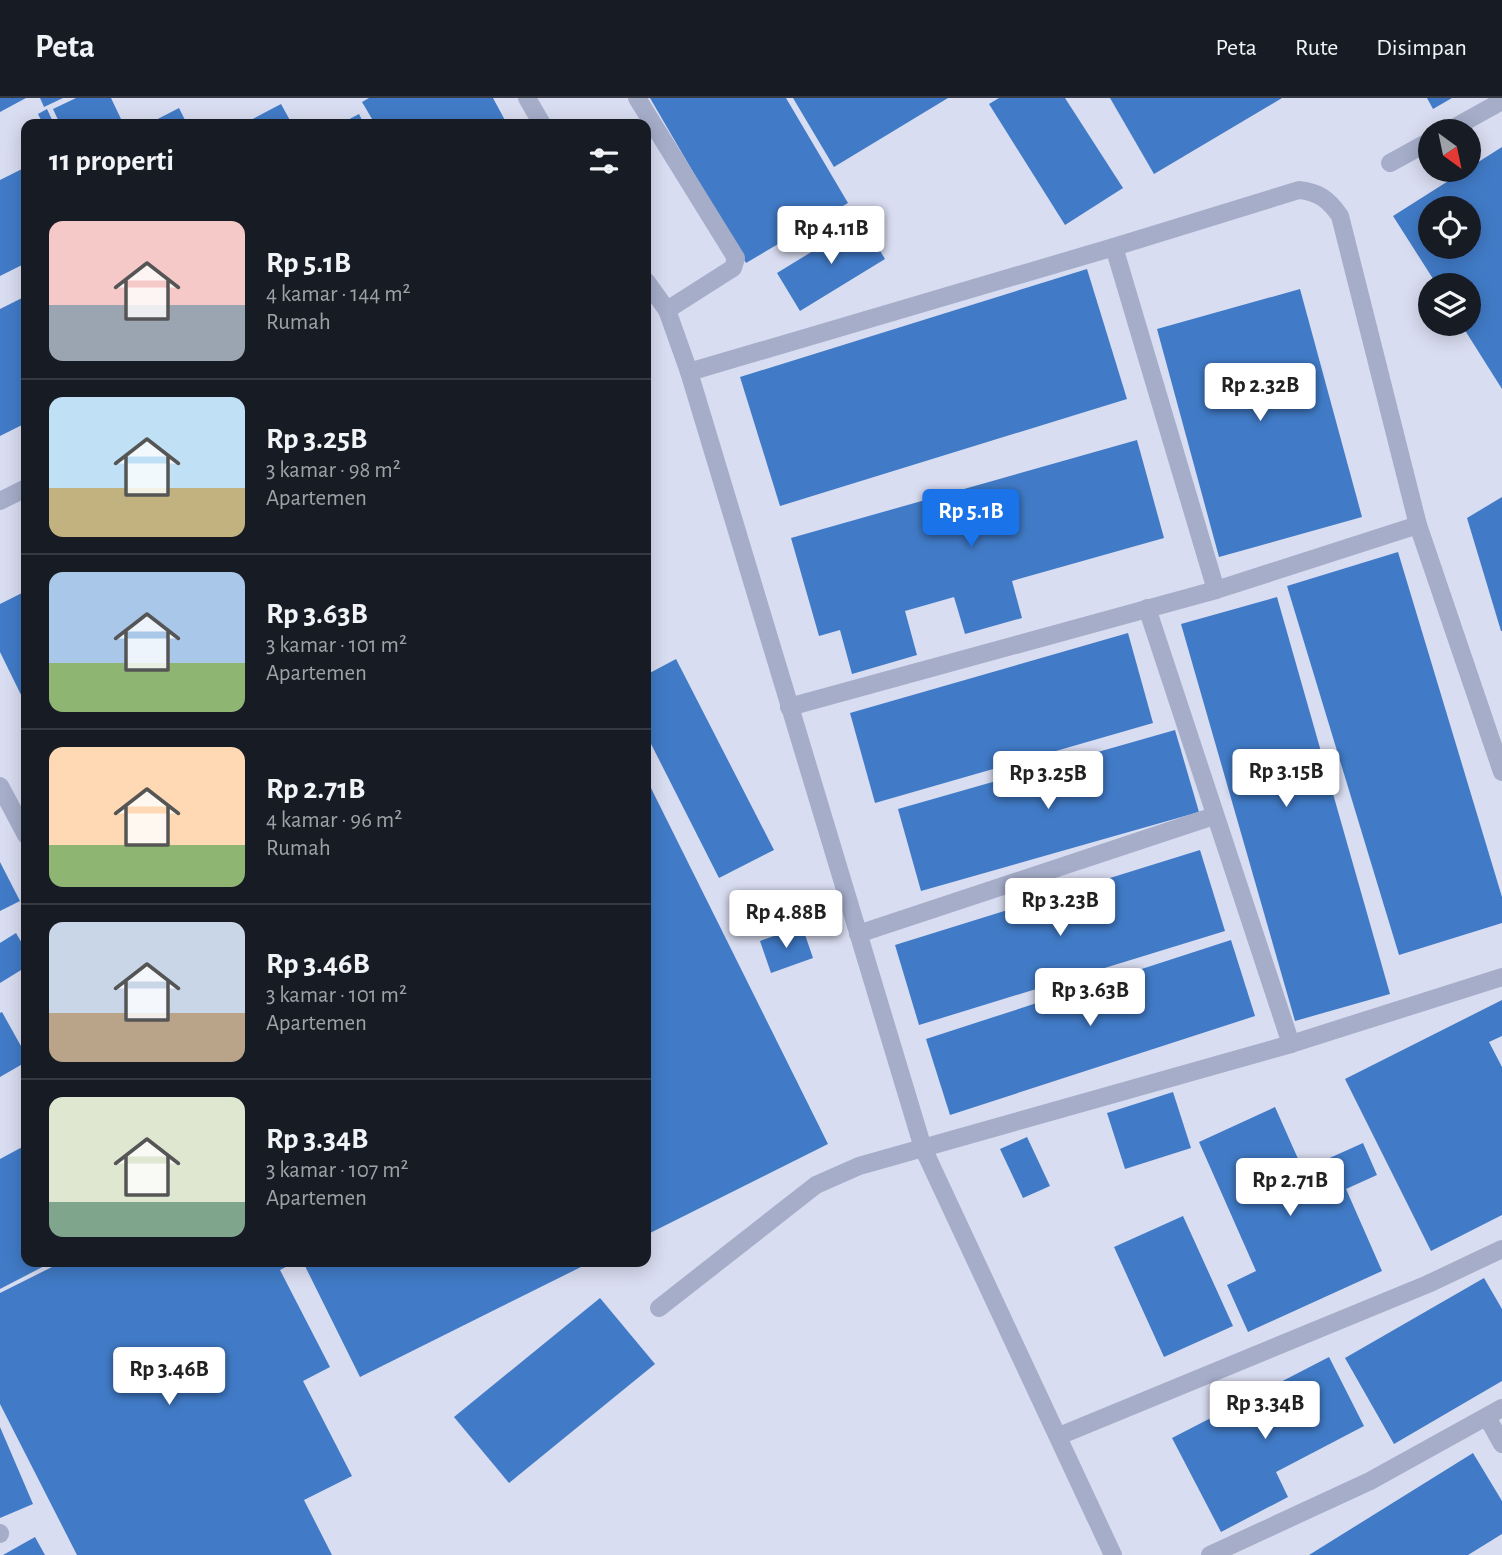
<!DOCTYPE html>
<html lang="id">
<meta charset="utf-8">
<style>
:root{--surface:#171b24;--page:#242831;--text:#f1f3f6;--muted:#9ea1a6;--line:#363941;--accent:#1a73e8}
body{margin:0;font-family:"Alegreya Sans",sans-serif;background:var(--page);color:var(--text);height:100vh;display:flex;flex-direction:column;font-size:26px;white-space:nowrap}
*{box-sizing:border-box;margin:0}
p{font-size:23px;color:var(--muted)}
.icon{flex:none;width:38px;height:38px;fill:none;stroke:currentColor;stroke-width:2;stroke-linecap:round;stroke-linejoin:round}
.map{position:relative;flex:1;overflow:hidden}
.details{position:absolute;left:21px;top:21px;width:630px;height:1148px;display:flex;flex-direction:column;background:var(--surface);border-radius:14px;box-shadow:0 4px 18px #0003}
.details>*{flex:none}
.needle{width:46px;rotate:147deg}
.tools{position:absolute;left:1418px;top:21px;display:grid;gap:14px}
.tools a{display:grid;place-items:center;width:63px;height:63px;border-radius:50%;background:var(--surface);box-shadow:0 4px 18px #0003;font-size:35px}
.price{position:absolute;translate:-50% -60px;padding:0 16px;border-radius:7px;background:#fff;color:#222;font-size:23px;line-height:46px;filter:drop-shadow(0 2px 4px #0008)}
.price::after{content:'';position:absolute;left:50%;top:42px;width:21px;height:16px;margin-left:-10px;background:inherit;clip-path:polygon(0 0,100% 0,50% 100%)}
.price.active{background:var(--accent);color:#fff}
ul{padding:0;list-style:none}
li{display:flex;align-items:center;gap:21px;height:175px;padding:0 28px}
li+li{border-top:2px solid var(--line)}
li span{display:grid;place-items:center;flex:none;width:196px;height:140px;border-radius:14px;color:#555}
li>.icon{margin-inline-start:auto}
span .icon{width:84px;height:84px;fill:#fffc;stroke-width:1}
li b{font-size:30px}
h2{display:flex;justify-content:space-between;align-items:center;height:84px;padding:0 28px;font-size:30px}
header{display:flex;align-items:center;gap:42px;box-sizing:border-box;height:98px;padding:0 35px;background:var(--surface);border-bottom:2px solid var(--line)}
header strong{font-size:33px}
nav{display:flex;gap:38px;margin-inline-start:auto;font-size:24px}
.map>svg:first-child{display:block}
</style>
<header>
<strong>Peta</strong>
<nav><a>Peta</a><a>Rute</a><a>Disimpan</a></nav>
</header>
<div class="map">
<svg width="1502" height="1457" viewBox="0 0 1502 1457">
<rect width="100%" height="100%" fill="#d9ddf1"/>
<!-- building -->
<g fill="#417bc7" fill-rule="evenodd">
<polygon points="0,0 26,0 0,14"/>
<polygon points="40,0 63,0 44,9"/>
<polygon points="76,0 111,0 121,21 110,26 60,26 53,11"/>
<polygon points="369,0 493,0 507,26 375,26 362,4"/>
<polygon points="650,0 786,0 848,105 746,165"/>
<polygon points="793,0 948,0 834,69"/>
<polygon points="999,0 1065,0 1123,90 1065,127 989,6"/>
<polygon points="1110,0 1282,0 1154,76"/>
<polygon points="1427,0 1452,0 1433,11"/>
<polygon points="281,6 292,26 243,26"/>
<polygon points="179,10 187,26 148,26"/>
<polygon points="47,11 54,26 43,26 38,16"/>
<polygon points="359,16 364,26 340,26"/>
<path d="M1502 49V291L1461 226H1468V187H1437L1393 118ZM1430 110H1468V149H1430Z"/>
<polygon points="26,69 26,165 0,178 0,82"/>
<polygon points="862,123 885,161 800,213 777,175"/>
<polygon points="1087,171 1127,301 780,408 740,279"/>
<polygon points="1300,191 1362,419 1219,459 1157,231"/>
<polygon points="26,198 26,325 0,338 0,211"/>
<polygon points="1137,342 1164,440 1012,483 1022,520 965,536 954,499 905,513 917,557 852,576 840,532 819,538 791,440"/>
<polygon points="1502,399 1502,533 1501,533 1467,420"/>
<polygon points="1398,454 1502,799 1502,825 1399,857 1287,488"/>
<polygon points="26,493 26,607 0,554 0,506"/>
<polygon points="1277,499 1390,896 1295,923 1181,526"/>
<polygon points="1128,535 1153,625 875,705 850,615"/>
<polygon points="676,561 774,752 719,780 646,636 646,577"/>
<polygon points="1175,632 1199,714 921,793 898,711"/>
<polygon points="646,680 828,1046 646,1137"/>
<polygon points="1200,752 1225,833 919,927 895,847"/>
<polygon points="0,764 20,803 0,813"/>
<polygon points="802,828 813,860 771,875 760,843"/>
<polygon points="16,835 26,852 26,869 0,885 0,845"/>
<polygon points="1231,842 1255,918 950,1017 926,941"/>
<polygon points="1502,902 1502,938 1489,944 1502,969 1502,1117 1431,1153 1345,981"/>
<polygon points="2,914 26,957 26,964 0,979 0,915"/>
<polygon points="1173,994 1191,1050 1125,1071 1107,1015"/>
<polygon points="1275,1009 1303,1072 1363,1045 1377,1077 1346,1091 1382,1173 1248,1234 1227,1187 1256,1173 1199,1044"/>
<polygon points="1027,1039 1050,1088 1023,1100 1000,1051"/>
<polygon points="26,1047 26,1164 52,1164 0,1191 0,1061"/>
<polygon points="1183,1118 1233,1228 1164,1259 1114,1149"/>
<polygon points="62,1164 295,1164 280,1172 330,1269 303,1283 352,1378 304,1402 332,1457 77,1457 0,1306 0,1195"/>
<polygon points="303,1164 591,1164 360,1279"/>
<polygon points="1484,1180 1502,1211 1502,1283 1394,1346 1345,1260"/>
<polygon points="600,1200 655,1266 509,1385 454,1319"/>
<polygon points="1329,1259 1364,1328 1276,1374 1288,1399 1221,1434 1172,1340"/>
<polygon points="0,1329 33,1406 0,1420"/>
<polygon points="1473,1355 1502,1403 1502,1436 1468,1457 1309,1457"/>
<polygon points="35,1439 45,1457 3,1457"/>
</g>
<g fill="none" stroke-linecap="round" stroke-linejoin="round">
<!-- lane -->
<g stroke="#a5adc9" stroke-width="18">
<polyline points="637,0 736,160 733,170 667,212"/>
<polyline points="1448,33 1502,3"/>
<polyline points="1390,65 1430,43"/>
<polyline points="1114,149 1216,492"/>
<path d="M689 274 1114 149 1299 92C1319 94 1329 102 1340 118L1418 427 1502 674"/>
<polyline points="0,403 26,390"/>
<polyline points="1147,510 1291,946"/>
<polyline points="789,609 1216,492 1418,427"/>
<polyline points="0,688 26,737"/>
<polyline points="858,836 1214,718"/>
<polyline points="659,1210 816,1087 859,1068 1291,946 1502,879"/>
<polyline points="1487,1319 1502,1346"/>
<polyline points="1059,1338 1428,1186 1502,1151"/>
<polyline points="0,1436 0,1435"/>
<polyline points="1210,1457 1370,1383 1502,1310"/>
</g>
<!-- street -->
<g stroke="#a5adc9" stroke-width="18">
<polyline points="527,0 542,26"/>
<polyline points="646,183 667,212 689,274 923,1050 1113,1457"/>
</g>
</g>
</svg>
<div class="tools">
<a><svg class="needle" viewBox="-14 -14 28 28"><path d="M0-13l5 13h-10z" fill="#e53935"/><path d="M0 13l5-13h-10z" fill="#9ea1a6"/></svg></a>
<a><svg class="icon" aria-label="locate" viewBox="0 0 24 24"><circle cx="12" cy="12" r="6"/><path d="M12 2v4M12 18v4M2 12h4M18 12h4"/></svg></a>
<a><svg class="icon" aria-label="layers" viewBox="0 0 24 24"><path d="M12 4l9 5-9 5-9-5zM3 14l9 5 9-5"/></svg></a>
</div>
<b class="price" style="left:831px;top:168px">Rp 4.11B</b>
<b class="price" style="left:1260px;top:325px">Rp 2.32B</b>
<b class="price active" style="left:971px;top:451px">Rp 5.1B</b>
<b class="price" style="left:1286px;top:711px">Rp 3.15B</b>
<b class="price" style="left:1048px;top:713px">Rp 3.25B</b>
<b class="price" style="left:1060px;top:840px">Rp 3.23B</b>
<b class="price" style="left:786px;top:852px">Rp 4.88B</b>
<b class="price" style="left:1090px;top:930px">Rp 3.63B</b>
<b class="price" style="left:1290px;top:1120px">Rp 2.71B</b>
<b class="price" style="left:169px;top:1309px">Rp 3.46B</b>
<b class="price" style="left:1265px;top:1343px">Rp 3.34B</b>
<section class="details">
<h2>11 properti<svg class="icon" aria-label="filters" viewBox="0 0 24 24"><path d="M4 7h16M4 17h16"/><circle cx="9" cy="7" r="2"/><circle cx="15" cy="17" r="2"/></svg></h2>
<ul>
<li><span style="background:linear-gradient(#f6c9c9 60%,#9aa5b1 0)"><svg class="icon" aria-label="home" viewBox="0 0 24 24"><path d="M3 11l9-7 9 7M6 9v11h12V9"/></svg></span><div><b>Rp 5.1B</b><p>4 kamar · 144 m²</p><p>Rumah</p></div></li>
<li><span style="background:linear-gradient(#bfe0f5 65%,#c2b280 0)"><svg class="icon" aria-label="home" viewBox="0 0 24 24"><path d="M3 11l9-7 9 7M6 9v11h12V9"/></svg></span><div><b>Rp 3.25B</b><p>3 kamar · 98 m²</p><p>Apartemen</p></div></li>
<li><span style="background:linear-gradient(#a9c7e8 65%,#8fb573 0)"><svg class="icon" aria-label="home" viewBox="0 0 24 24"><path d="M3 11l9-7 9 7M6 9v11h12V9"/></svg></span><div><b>Rp 3.63B</b><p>3 kamar · 101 m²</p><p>Apartemen</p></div></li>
<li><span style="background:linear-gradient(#ffd9b3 70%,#8fb573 0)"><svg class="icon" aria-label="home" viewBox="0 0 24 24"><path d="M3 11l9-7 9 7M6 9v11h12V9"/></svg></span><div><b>Rp 2.71B</b><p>4 kamar · 96 m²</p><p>Rumah</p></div></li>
<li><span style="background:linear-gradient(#c9d6e8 65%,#b9a48a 0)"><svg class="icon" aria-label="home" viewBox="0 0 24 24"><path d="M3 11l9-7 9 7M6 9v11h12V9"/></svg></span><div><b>Rp 3.46B</b><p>3 kamar · 101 m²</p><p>Apartemen</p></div></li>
<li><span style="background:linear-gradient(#dfe7d0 75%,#7fa58c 0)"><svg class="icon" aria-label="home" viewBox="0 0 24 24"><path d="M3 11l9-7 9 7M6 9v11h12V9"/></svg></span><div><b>Rp 3.34B</b><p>3 kamar · 107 m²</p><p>Apartemen</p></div></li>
</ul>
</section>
</div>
